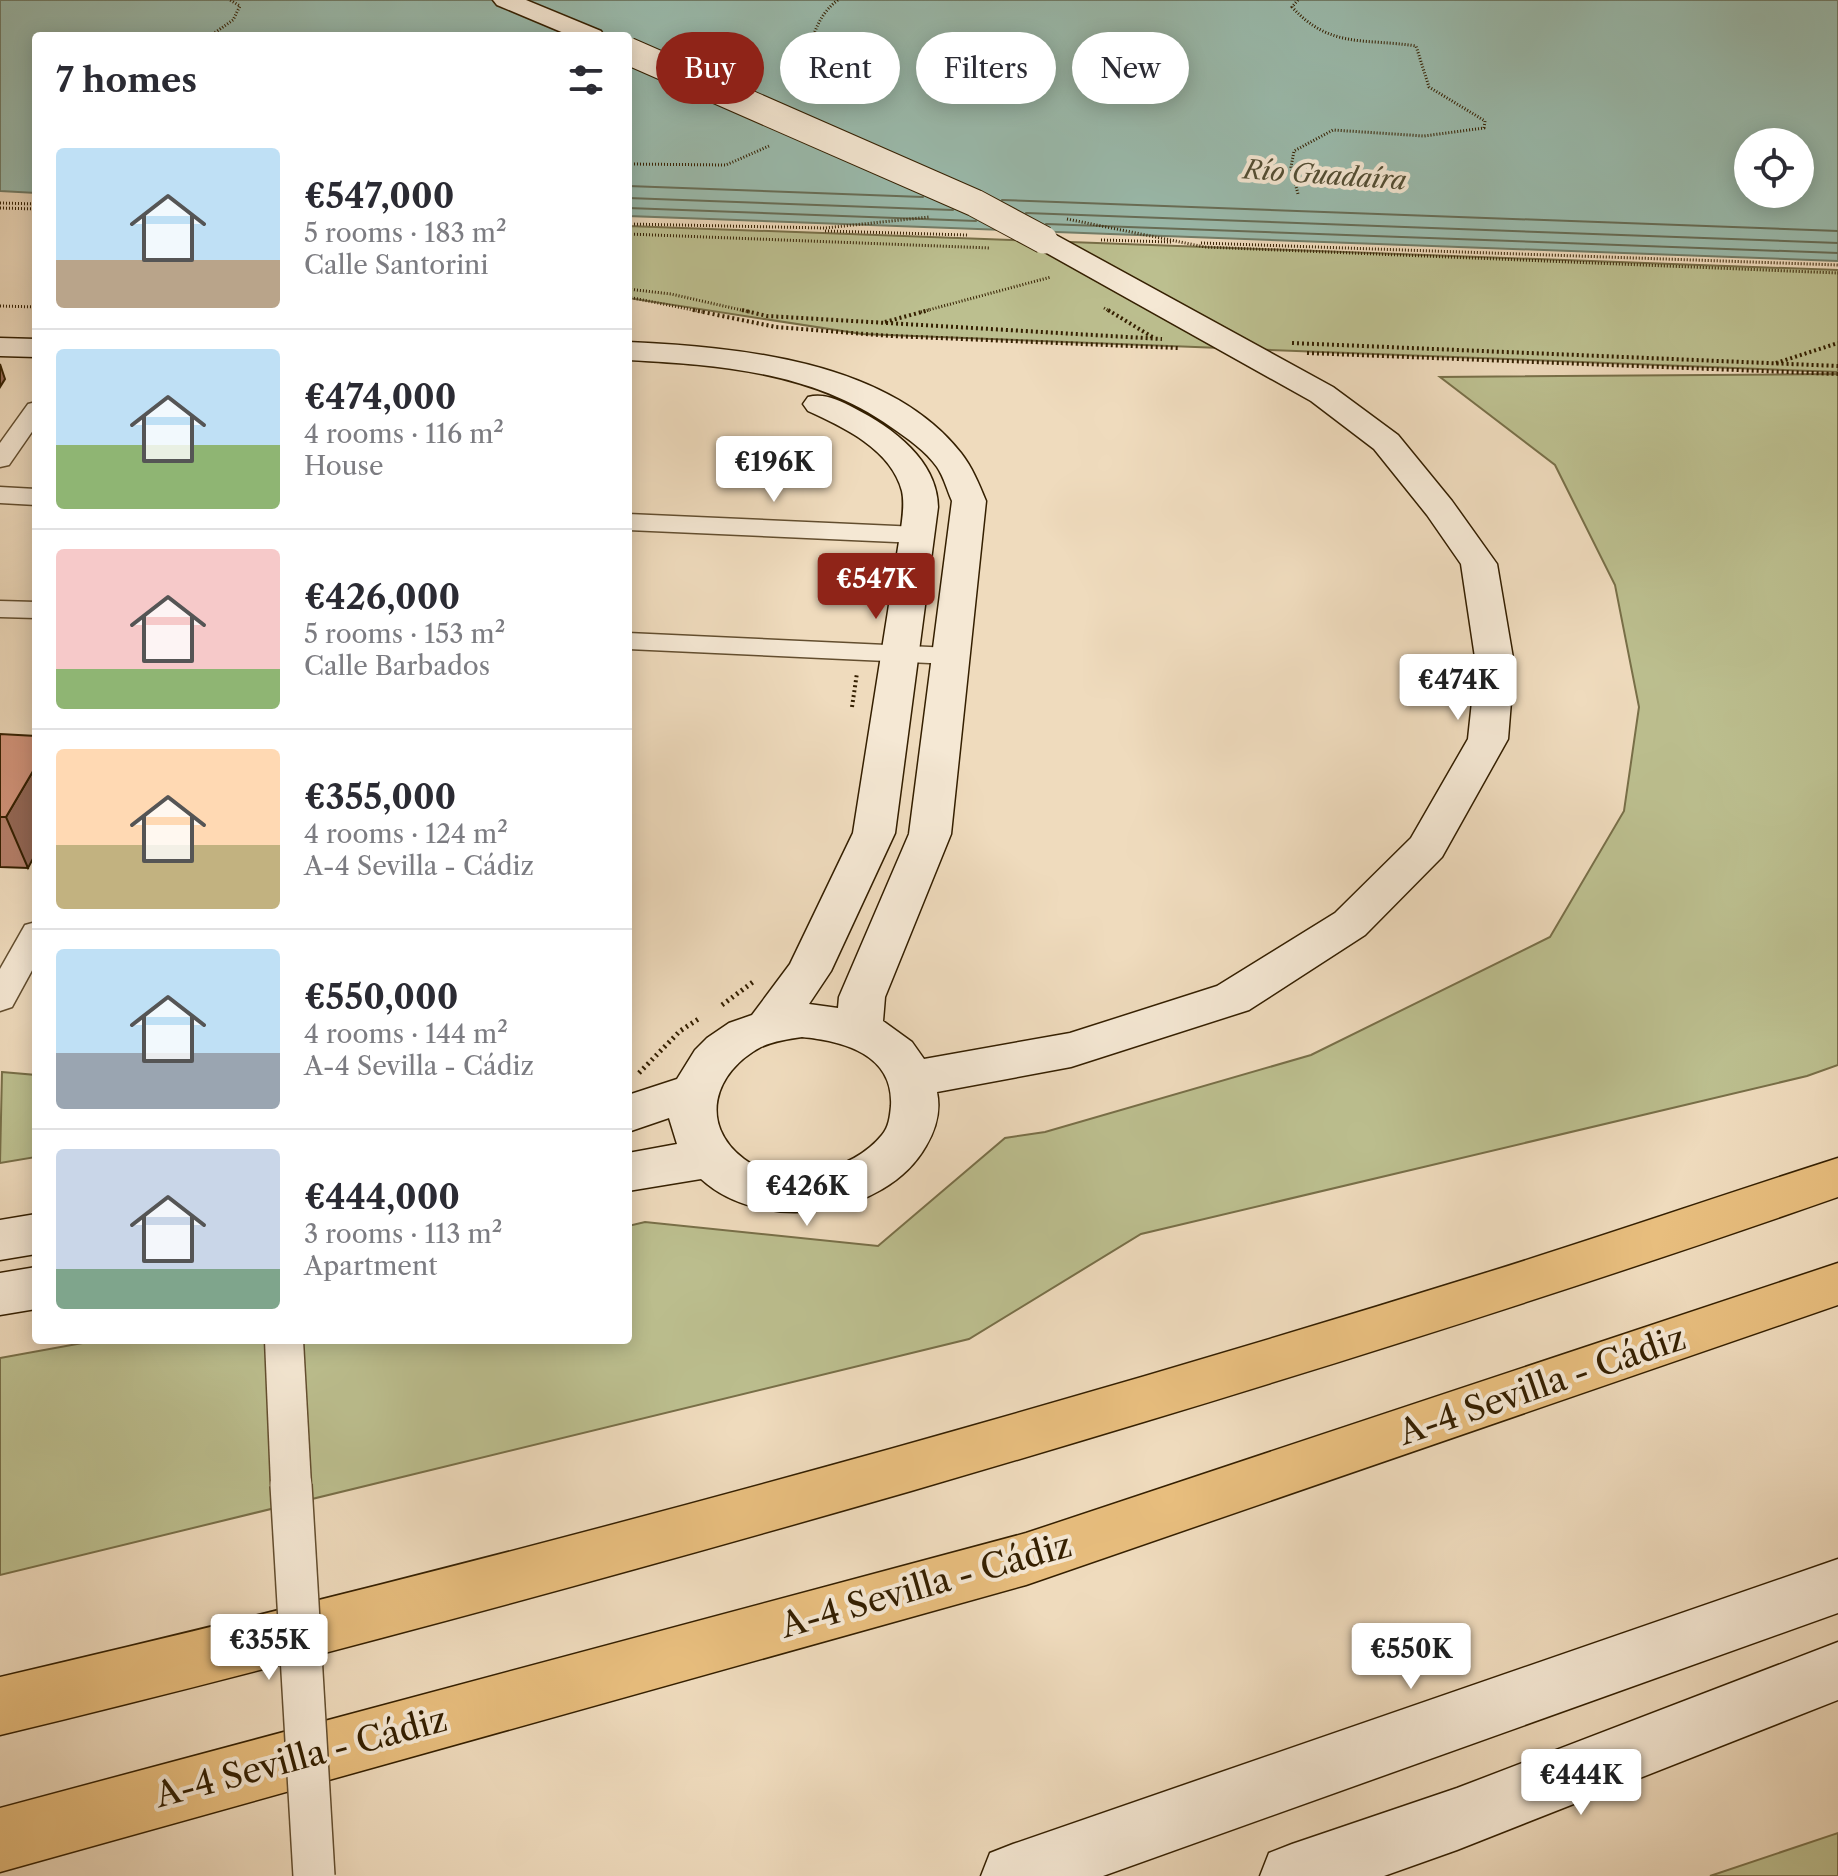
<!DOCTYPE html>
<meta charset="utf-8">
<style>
:root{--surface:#fff;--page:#f7f7f7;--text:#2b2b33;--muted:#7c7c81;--line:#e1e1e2;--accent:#8f2418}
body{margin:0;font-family:"Libre Caslon Text",serif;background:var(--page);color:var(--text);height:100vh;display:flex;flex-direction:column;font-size:30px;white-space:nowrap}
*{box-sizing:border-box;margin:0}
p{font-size:26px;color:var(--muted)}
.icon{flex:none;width:44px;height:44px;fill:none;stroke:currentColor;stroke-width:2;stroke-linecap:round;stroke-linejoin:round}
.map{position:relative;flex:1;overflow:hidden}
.panel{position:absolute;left:32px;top:32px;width:600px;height:1312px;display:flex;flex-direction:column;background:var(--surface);border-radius:8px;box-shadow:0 4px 20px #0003}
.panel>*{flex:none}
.banner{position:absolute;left:656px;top:32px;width:760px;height:72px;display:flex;gap:16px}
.buttons{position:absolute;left:1734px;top:128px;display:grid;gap:16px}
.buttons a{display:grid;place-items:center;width:80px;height:80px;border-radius:50%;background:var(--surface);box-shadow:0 4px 20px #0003;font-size:40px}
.price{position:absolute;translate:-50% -68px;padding:0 18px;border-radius:8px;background:#fff;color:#222;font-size:26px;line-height:52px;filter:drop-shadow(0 2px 4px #0008)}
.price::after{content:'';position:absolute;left:50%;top:48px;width:24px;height:18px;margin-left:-12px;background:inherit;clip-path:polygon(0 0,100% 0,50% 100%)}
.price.current{background:var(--accent);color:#fff}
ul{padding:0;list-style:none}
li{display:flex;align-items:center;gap:24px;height:200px;padding:0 24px}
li+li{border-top:2px solid var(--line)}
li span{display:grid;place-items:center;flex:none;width:224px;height:160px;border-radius:8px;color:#555}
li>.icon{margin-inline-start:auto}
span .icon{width:96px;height:96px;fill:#fffc;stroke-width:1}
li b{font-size:34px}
h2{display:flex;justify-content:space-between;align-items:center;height:96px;padding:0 24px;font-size:34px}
.tag{padding:0 28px;border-radius:36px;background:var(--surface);box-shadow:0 4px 20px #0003;font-size:28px;line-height:72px}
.tag.current{background:var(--accent);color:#fff}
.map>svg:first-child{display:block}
</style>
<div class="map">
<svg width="1838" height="1876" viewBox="0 0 1838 1876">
<rect width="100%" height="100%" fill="#efdbbd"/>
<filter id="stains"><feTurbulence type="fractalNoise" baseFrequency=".0025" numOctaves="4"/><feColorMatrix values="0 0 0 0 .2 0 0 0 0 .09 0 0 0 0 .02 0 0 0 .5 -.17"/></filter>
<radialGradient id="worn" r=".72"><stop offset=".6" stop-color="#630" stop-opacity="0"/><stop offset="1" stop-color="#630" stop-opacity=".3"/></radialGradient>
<!-- green -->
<g fill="#bcbf8f" stroke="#786f48" stroke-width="2">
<polygon points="628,226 1838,270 1838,372 862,334 628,298"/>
<polygon points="1838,374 1838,1065 1807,1076 1141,1234 969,1339 0,1575 0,1358 99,1340 628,1340 628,1226 645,1222 878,1246 1005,1138 1045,1132 1311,1055 1550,937 1624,811 1639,707 1615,585 1555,465 1440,377"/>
<polygon points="2,1072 36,1075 36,1157 0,1163"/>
<polygon points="1838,1833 1838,1876 1710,1876"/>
</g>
<!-- water -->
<path fill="#9abbad" stroke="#717d68" stroke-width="2" fill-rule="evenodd" d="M0 0H1838V261L628 216V36H36V193L0 191ZM1748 142H1800V194H1748Z"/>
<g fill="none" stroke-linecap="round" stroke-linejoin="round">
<!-- shore -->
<g stroke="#676d56" stroke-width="2">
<polyline points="628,186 923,197"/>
<polyline points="628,198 953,210"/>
<polyline points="1002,200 1838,231"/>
<polyline points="628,208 976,221"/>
<polyline points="1026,213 1838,243"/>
<polyline points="1046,224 1838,253"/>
</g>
<defs>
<g id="street">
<polygon points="36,402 36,426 9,465 0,467 0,443 28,404"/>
<polygon points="0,487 36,489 36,505 0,503"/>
<polygon points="628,514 918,527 927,530 931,535 927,540 918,543 628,530"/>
<polygon points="0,601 36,602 36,618 0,617"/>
<polygon points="628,633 951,648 961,650 965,656 961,662 951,664 628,649"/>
<polygon points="36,922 36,963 12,1007 0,1011 0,969 25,925"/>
<polygon points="265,1340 303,1340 311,1485 305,1498 291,1503 277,1498 271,1485"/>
</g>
<g id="secondary">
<polygon points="493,0 526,0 601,31 604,36 571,36 497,5"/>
<path d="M1044 231 1054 234 1333 387 1398 435 1452 501 1497 564 1514 664 1508 739 1442 857 1365 935 1249 1010 1071 1067 937 1092C941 1111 936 1129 926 1146 886 1217 762 1235 701 1179L628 1191V1153L677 1144 669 1118 628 1132V1095L677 1079 695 1050 707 1038 729 1023 752 1015 790 964 853 833 900 535C902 521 905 505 902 491 891 449 843 427 808 411L803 404 808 397C825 393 838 400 854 408 893 428 937 460 938 507L895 833 831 971 809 1004 838 1008 839 997 909 834 952 501C947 490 944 477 937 467 926 451 907 438 891 427 813 372 721 365 628 360V342C737 347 888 360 961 453 972 467 979 484 986 501L951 834 885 997 883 1021 912 1042 924 1059 1070 1033 1217 986 1335 913 1411 838 1468 739 1476 664 1461 564 1427 515 1374 449 1311 401 1034 246 1030 240 1034 234ZM802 1037C843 1041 894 1054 891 1106 890 1116 889 1127 882 1135 853 1171 784 1189 744 1159 698 1124 714 1072 761 1047 774 1041 788 1039 802 1037Z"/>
<polygon points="0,338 36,339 36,357 0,356"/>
<polygon points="36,1214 36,1254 0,1260 0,1220"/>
<polygon points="36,1267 36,1309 0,1315 0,1273"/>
<polygon points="1838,1559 1838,1613 1103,1876 981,1876 990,1853 1013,1844"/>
<polygon points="1838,1642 1838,1700 1457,1850 1384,1876 1260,1876 1269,1853 1292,1844 1457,1788"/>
</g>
<g id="highway">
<path d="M1838 1158V1197C1532 1304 1223 1400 911 1491 609 1578 306 1661 0 1735V1677C498 1561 994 1426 1482 1274 1601 1237 1719 1196 1838 1158Z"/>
<polygon points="1838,1263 1838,1305 1026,1585 0,1872 0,1808 1026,1533"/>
</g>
</defs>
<!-- street casing -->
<use href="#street" stroke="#634e2f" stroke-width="3"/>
<!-- secondary casing -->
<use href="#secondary" stroke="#341f00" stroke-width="3"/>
<!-- highway casing -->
<use href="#highway" stroke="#341f00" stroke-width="3"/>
<!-- path-far2 -->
<g stroke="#341f00" stroke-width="3" stroke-dasharray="1 2" stroke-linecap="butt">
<path d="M1298 0 1292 7C1330 49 1365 38 1416 46L1429 87 1485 121 1484 128 1424 136 1333 130 1294 151 1291 167 1298 194"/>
<polyline points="210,36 233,20 240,6 230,0"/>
<path d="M804 97C808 62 808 22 838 0"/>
<polyline points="628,164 726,165 769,146"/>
<polyline points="0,203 36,204"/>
<polyline points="0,208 36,209"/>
<polyline points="1067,219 1205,247 1838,273"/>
<polyline points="628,224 825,228 929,217"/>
<polyline points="825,231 967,235"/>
<polyline points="628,234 990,248"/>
<polyline points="1101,240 1171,242"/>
<polyline points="1201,243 1838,265"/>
<polyline points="628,289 671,294 750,312"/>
<polyline points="628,297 703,312"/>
<polyline points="0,306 36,307"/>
<polyline points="1104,308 1111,312"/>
<polyline points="921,312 1051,277"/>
</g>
<!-- path-far1 -->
<g stroke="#341f00" stroke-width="4" stroke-dasharray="2 3" stroke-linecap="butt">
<polyline points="693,310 776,327 891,336 1178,348"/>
<polyline points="742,310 767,316 1162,339"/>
<polyline points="1108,310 1154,338"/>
<polyline points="885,322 929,310"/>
<polyline points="1292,343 1838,366"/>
<polyline points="1307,353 1838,374"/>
<polyline points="1776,363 1838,343"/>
<polyline points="852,707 857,673"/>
</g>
<!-- path -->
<g stroke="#341f00" stroke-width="5" stroke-dasharray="2 4" stroke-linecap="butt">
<polyline points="722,1005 753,982"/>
<polyline points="639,1073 680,1031 700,1018"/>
</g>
<!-- street -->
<use href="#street" fill="#f5e8d4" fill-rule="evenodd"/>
<!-- secondary -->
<use href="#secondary" fill="#f5e8d4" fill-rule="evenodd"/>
<!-- highway -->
<use href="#highway" fill="#e8be7e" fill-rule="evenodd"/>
<defs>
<polyline id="street-bridge" points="291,1485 314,1876"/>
<polyline id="secondary-bridge" points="628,51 975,203 1044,240"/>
</defs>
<!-- street-bridge casing -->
<use href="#street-bridge" stroke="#634e2f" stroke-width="44" stroke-linecap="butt"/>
<!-- secondary-bridge casing -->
<use href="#secondary-bridge" stroke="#341f00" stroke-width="29" stroke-linecap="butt"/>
<!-- street-bridge -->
<use href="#street-bridge" stroke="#f5e8d4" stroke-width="41"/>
<!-- secondary-bridge -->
<use href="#secondary-bridge" stroke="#f5e8d4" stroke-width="27"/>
</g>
<!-- wall -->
<polygon fill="#b57f6a" stroke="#341f00" stroke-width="2" points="0,734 28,868 0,867"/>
<!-- shaded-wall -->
<g fill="#946856" stroke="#341f00" stroke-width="2">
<polygon points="0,364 5,379 0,387"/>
<polygon points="36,766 36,853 28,868 6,817"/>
</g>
<!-- building -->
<polygon fill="#d3947b" stroke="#341f00" stroke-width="2" points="0,734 36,736 36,766 6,817 0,817"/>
<g text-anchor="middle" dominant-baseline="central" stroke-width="8" stroke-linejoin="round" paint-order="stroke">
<!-- far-water labels -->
<g font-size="26" font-style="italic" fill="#534e34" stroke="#f5e8d4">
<text transform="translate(1325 175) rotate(4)">Río Guadaíra</text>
</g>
<!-- near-street labels -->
<g font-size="34" fill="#341f00" stroke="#f5e8d4">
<text transform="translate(1542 1385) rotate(-19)">A-4 Sevilla - Cádiz</text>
<text transform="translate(926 1585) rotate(-16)">A-4 Sevilla - Cádiz</text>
<text transform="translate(301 1757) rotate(-15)">A-4 Sevilla - Cádiz</text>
</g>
</g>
<rect width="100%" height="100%" filter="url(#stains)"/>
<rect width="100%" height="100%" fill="url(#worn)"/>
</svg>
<div class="buttons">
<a><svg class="icon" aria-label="locate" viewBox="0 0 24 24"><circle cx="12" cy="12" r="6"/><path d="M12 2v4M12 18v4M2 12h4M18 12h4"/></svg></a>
</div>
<b class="price" style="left:774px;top:504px">€196K</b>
<b class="price current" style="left:876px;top:621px">€547K</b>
<b class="price" style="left:1458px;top:722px">€474K</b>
<b class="price" style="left:807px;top:1228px">€426K</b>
<b class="price" style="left:269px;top:1682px">€355K</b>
<b class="price" style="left:1411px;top:1691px">€550K</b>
<b class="price" style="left:1581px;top:1817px">€444K</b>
<div class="banner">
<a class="tag current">Buy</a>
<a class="tag">Rent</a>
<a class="tag">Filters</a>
<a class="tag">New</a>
</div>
<section class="panel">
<h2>7 homes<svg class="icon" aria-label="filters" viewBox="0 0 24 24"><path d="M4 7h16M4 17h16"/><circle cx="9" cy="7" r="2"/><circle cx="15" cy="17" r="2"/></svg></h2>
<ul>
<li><span style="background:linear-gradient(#bfe0f5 70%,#b9a48a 0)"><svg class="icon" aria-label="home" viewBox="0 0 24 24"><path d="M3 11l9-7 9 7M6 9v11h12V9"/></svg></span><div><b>€547,000</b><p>5 rooms · 183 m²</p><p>Calle Santorini</p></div></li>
<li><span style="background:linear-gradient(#bfe0f5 60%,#8fb573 0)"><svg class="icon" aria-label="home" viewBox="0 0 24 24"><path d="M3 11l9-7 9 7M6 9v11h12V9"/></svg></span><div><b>€474,000</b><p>4 rooms · 116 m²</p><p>House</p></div></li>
<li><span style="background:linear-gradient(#f6c9c9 75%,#8fb573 0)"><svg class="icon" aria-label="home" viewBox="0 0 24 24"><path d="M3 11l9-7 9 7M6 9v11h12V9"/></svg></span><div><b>€426,000</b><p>5 rooms · 153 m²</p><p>Calle Barbados</p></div></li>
<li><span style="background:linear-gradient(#ffd9b3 60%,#c2b280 0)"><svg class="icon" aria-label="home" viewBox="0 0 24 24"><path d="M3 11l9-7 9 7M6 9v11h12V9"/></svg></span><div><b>€355,000</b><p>4 rooms · 124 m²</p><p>A-4 Sevilla - Cádiz</p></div></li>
<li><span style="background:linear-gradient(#bfe0f5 65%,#9aa5b1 0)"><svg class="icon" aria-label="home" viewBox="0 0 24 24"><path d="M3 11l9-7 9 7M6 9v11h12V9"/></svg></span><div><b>€550,000</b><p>4 rooms · 144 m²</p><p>A-4 Sevilla - Cádiz</p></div></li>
<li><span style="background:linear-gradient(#c9d6e8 75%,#7fa58c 0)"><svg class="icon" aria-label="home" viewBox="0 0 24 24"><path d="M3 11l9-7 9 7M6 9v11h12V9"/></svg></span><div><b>€444,000</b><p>3 rooms · 113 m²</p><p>Apartment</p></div></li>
</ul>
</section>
</div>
